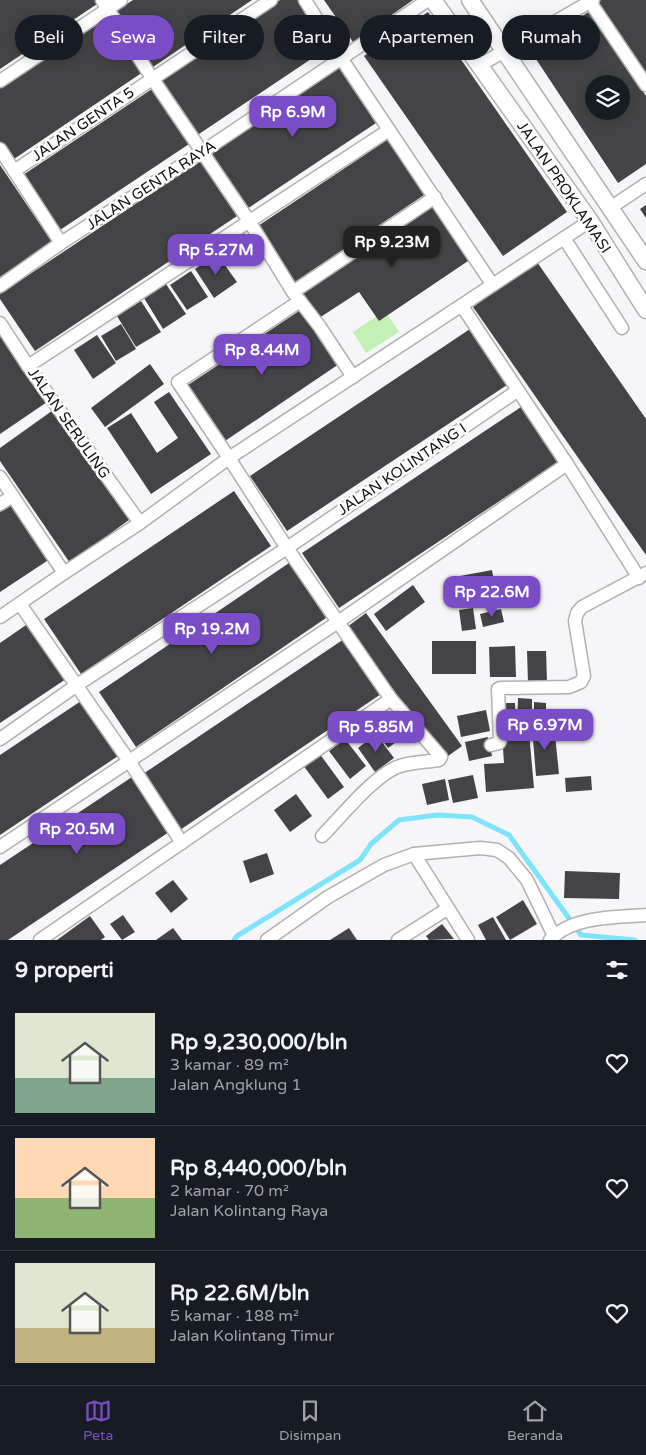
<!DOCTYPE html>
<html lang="id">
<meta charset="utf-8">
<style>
:root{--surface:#171b24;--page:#242831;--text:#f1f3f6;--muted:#9ea1a6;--line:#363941;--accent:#7a4dc6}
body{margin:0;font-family:"Varela Round",sans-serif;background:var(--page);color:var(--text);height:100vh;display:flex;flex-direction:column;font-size:19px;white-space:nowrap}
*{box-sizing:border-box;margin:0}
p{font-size:16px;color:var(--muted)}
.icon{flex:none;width:28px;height:28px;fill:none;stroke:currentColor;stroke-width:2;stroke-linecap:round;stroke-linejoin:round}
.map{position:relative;height:940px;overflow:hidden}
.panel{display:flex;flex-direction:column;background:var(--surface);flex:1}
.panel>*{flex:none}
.hud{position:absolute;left:15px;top:15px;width:616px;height:45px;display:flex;gap:10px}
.controls{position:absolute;left:585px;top:75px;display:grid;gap:10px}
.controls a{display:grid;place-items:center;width:45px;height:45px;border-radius:50%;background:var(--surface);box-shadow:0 2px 12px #0003;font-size:25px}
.price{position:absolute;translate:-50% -42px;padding:0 11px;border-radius:10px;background:var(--accent);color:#fff;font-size:16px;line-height:32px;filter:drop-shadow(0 1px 2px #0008)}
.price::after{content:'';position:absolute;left:50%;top:30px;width:15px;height:11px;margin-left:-8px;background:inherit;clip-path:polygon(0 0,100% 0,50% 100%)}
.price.active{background:#222;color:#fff}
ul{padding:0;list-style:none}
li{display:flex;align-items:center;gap:15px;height:125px;padding:0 15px}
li+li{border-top:1px solid var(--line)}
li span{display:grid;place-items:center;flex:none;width:140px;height:100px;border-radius:0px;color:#555}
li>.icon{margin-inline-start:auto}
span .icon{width:60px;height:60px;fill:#fffc;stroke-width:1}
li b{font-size:21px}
h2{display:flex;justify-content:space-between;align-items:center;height:60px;padding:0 15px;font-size:21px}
.tag{padding:0 18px;border-radius:22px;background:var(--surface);box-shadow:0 2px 12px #0003;font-size:18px;line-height:45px}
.tag.active{background:var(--accent);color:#fff}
.tabs{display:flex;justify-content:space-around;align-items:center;height:70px;border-top:1px solid var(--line);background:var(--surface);font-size:14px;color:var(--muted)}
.tabs a{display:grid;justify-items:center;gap:2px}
.tabs .active{color:var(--accent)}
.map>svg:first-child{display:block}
</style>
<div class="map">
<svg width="646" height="940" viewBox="0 0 646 940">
<rect width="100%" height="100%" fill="#f6f6f8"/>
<!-- green -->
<polygon fill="#c2f0b6" points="385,311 399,332 366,353 353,332"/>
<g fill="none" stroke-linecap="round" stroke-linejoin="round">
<!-- stream -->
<polyline stroke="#7ee3fb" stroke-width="5" points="234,940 237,936 360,860 371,844 399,820 437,815 472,817 509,835 581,935 635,940"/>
</g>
<!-- building -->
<g fill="#444446" fill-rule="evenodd">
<polygon points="0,0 103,0 0,69"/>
<polygon points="133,0 252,0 153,67 116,11"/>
<polygon points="280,0 301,0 332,45 196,136 159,81"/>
<polygon points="324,0 413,0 353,42"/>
<polygon points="600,0 646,0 646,76 597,2"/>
<path d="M590 11 646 96V164L618 183 530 50ZM594 84H621V111H594Z"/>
<polygon points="428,12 567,212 503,256 364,56"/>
<polygon points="109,15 146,70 11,161 0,144 0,88"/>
<polygon points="342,66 379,121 244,211 207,156"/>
<polygon points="155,87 192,142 57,232 20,177"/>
<polygon points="390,138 427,193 292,284 255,228"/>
<polygon points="200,161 237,216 35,351 0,299 0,294"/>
<polygon points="0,165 52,242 0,277"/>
<polygon points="434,204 471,259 379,321 359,292 316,320 299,294"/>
<polygon points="646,205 646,218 640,209"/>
<polygon points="217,254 237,282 214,298 195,269"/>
<polygon points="537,262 646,419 646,555 473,307"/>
<polygon points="191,271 208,297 187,310 170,285"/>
<polygon points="166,284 186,314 163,329 144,298"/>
<polygon points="141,301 161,332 136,347 117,316"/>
<polygon points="302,309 339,364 222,443 185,387"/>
<polygon points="121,324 136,349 116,361 101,336"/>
<polygon points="473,327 510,383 287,531 250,476"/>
<polygon points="0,332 47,402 0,434"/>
<polygon points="97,335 116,363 93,379 74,350"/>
<polygon points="150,364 164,384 105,427 91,408"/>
<polygon points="169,392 211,454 151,494 107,428 131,413 157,453 178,438 154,402"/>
<polygon points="521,407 558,462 339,608 302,553"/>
<polygon points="56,408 133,517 70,563 0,461 0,448"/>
<polygon points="234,491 271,546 81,674 44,619"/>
<polygon points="16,502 53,557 0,592 0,512"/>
<polygon points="289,563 326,618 136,747 99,692"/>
<polygon points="492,570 497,596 465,602 460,576"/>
<polygon points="413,585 425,602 386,631 374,614"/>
<polygon points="473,608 476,629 462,631 459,610"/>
<polygon points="501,609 504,622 483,627 480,614"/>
<polygon points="366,613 462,746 444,759 347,627"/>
<polygon points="29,623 66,679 0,723 0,643"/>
<polygon points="347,637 384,692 180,830 143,774"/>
<rect x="432" y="641" width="44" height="33"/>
<polygon points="515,646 516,677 490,677 489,647"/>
<polygon points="527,651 546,651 547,683 528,683"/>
<polygon points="518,698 532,699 532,724 517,724"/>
<polygon points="81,701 118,756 0,835 0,755"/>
<polygon points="534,702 546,703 546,722 534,722"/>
<polygon points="501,703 515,703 516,728 502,728"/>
<polygon points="486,710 490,731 461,737 457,716"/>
<polygon points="395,712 410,732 388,748 374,728"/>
<polygon points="554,725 559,774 536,776 532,727"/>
<polygon points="529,732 534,788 486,792 484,764 504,763 502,734"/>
<polygon points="376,734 394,758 375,772 358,748"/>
<polygon points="488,737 492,756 469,761 465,742"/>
<polygon points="345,739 366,766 350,779 329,751"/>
<polygon points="319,753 344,787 328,799 303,765"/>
<polygon points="135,775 172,830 8,940 0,940 0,865"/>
<polygon points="473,775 478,798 453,803 448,780"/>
<polygon points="591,776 592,790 566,792 565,778"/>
<polygon points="445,779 449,800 427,805 422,784"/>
<polygon points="296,794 312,816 290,832 274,810"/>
<polygon points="267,853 274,874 250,883 243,861"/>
<polygon points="565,871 620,873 619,899 564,898"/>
<polygon points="173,880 188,899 171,913 155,893"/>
<polygon points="523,900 537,924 510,940 496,917"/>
<polygon points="123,915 135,932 122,940 110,924"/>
<polygon points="90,916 105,937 101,940 57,940"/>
<polygon points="493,917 506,940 486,940 478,925"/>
<polygon points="442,924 454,939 429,940 426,936"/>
<polygon points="173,928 182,940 156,940"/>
<polygon points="349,928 357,940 330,940"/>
</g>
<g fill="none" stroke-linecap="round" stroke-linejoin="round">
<defs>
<g id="minor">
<polyline points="102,0 152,78 249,221 293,292 320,327 353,377"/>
<polyline points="305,0 341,58 492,284"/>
<polyline points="590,2 646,85"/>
<polyline points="480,65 593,0"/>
<polyline points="0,81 121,0"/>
<polyline points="0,149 61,243"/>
<polyline points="14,171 271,0"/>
<polyline points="610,208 646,184"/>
<polyline points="564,238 622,328"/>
<polyline points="0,286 61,243 202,152 428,0"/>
<polyline points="293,292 435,197"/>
<path d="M300 301 178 382 229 458 287 548 391 699 441 757 439 760C426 762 413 762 400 766 375 774 341 817 322 836"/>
<polyline points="462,306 567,464 639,578"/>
<polyline points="0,323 28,366 140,523"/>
<polyline points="28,366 389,130"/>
<polyline points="0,477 64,573"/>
<polyline points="0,504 13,496"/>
<polyline points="20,604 129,761 182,843"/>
<polyline points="0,617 64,573 140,523 229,458 590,221"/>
<polyline points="0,739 77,685 287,548 517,391"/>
<polyline points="491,745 499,743 500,741 498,689 500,688 569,687 581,682 584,676 575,621 577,613 582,607 646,573"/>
<polyline points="0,847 338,622 567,464"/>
<polyline points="414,854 468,940"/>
<polyline points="40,940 391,699"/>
<polyline points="267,940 328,897 384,865 414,854 480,848 497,850 509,858 527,880 554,936"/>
<polyline points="398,940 447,909"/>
<path d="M550 940C572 916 616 917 646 915"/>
</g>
<g id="tertiary">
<polyline points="433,0 590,221 646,310"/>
<polyline points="470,0 646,261"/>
</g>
</defs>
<!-- minor casing -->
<use href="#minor" stroke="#b1b1b3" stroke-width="15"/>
<!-- tertiary casing -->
<use href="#tertiary" stroke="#b1b1b3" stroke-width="19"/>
<!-- minor -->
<use href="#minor" stroke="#fff" stroke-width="12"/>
<!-- tertiary -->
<use href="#tertiary" stroke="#fff" stroke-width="16"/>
</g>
<g text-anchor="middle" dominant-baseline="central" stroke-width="5" stroke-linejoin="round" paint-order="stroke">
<!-- street labels -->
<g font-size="15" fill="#121213" stroke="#fff">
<text transform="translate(83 124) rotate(-34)">JALAN GENTA 5</text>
<text transform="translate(151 185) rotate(-33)">JALAN GENTA RAYA</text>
<text transform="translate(564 187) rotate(56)">JALAN PROKLAMASI</text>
<text transform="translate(69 423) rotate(55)">JALAN SERULING</text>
<text transform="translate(402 469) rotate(-34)">JALAN KOLINTANG I</text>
</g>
</g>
</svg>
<div class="controls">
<a><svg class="icon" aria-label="layers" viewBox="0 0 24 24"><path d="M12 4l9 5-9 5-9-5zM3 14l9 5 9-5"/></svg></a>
</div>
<b class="price" style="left:293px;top:138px">Rp 6.9M</b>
<b class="price active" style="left:392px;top:268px">Rp 9.23M</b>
<b class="price" style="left:216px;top:276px">Rp 5.27M</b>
<b class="price" style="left:262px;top:376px">Rp 8.44M</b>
<b class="price" style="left:492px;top:618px">Rp 22.6M</b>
<b class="price" style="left:212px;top:655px">Rp 19.2M</b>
<b class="price" style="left:545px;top:751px">Rp 6.97M</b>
<b class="price" style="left:376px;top:753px">Rp 5.85M</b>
<b class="price" style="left:77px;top:855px">Rp 20.5M</b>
<div class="hud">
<a class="tag">Beli</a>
<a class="tag active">Sewa</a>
<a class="tag">Filter</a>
<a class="tag">Baru</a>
<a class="tag">Apartemen</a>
<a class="tag">Rumah</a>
</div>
</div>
<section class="panel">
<h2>9 properti<svg class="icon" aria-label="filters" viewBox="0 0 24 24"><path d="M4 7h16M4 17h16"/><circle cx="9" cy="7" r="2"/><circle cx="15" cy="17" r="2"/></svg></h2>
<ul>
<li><span style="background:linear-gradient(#dfe7d0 65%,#7fa58c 0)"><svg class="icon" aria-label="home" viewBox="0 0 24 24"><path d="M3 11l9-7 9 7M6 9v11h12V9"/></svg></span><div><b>Rp 9,230,000/bln</b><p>3 kamar · 89 m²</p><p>Jalan Angklung 1</p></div><svg class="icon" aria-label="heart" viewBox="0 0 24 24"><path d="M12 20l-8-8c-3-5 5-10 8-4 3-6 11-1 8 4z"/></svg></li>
<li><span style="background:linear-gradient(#ffd9b3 60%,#8fb573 0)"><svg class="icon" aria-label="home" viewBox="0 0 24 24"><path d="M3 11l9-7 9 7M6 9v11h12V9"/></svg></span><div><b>Rp 8,440,000/bln</b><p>2 kamar · 70 m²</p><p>Jalan Kolintang Raya</p></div><svg class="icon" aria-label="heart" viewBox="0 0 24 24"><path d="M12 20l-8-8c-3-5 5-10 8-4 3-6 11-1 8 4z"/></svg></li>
<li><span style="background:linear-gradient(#dfe7d0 65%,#c2b280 0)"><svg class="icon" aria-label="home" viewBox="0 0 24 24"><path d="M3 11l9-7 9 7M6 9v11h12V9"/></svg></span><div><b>Rp 22.6M/bln</b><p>5 kamar · 188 m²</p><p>Jalan Kolintang Timur</p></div><svg class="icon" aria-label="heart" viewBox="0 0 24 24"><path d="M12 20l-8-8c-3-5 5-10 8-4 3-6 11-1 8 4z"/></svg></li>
</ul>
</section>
<nav class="tabs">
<a class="active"><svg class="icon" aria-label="map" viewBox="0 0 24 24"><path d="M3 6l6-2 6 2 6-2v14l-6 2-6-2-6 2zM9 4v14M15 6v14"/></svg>Peta</a>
<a><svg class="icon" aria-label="saved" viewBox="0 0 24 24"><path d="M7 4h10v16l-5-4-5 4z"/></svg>Disimpan</a>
<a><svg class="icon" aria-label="home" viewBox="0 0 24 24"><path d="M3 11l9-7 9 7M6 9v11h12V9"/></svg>Beranda</a>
</nav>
